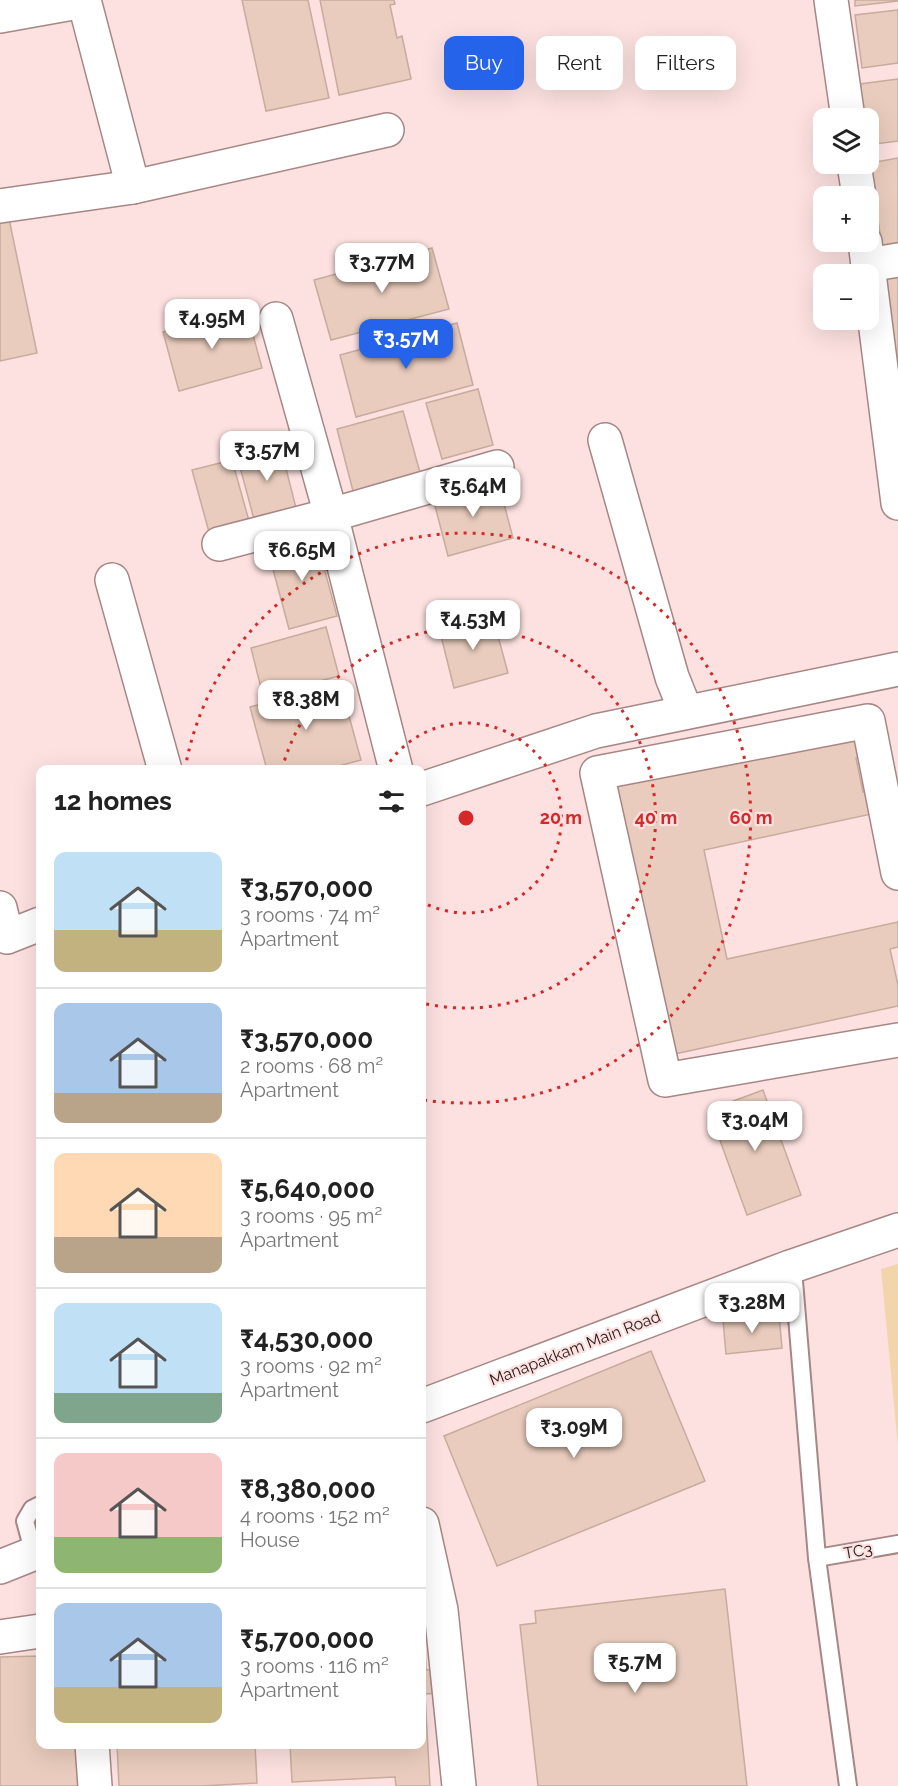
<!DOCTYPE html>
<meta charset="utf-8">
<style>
:root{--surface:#fff;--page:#f2f2f2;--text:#222;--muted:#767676;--line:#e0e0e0;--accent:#2563eb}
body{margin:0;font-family:Raleway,sans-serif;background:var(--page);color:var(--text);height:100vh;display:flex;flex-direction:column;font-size:22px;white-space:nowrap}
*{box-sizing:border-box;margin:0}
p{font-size:20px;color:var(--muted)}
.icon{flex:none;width:33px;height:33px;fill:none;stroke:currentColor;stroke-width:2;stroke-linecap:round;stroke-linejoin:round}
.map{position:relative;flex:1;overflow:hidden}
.panel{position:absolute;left:36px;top:765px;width:390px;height:984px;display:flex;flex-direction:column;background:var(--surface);border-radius:12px;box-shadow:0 6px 24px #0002}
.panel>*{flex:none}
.top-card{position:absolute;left:444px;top:36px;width:363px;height:54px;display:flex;gap:12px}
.tools{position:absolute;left:813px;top:108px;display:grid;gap:12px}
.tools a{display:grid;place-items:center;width:66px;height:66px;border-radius:12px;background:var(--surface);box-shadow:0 6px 24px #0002;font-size:30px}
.price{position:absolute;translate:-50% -51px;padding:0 14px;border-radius:12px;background:#fff;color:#222;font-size:20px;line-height:39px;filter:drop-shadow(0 2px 3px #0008)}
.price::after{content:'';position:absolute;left:50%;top:36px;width:18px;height:14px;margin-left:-9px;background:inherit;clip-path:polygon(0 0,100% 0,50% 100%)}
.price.current{background:var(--accent);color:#fff}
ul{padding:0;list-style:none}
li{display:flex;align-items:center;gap:18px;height:150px;padding:0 18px}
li+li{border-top:2px solid var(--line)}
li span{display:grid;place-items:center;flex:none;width:168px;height:120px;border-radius:12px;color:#555}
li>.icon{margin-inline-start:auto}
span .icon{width:72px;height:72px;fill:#fffc;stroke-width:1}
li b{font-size:26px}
h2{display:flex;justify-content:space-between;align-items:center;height:72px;padding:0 18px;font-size:26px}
.chip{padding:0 21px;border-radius:12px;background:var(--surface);box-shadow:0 6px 24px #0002;font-size:21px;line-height:54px}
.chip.current{background:var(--accent);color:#fff}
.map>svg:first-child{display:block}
</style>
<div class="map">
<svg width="898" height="1786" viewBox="0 0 898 1786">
<rect width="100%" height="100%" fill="#fce1e0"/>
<!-- green -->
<polygon fill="#f2d5aa" points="898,1264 898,1446 881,1269"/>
<!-- building -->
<g fill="#e9ccbd" stroke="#c7ab9c" stroke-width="1.5">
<polygon points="242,0 308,0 329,98 266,111"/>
<polygon points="320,0 394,0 395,4 390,5 397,38 402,36 411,79 339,95"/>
<polygon points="855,0 898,0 898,1 855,6"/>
<polygon points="898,10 898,63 862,68 855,15"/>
<polygon points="898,79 898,141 868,145 868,118 864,118 860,84"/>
<polygon points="898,158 898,252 883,254 870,163"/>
<polygon points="8,214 37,353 0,361 0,216"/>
<polygon points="432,248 449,309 331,340 314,280"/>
<polygon points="898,272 898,380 883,273"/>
<polygon points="246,309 262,368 179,391 163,332"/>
<polygon points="457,323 473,385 356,417 340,355"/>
<polygon points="478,389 493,445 442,459 426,403"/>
<polygon points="403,411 421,476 354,495 337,429"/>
<polygon points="280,445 296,508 254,519 237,456"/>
<polygon points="232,460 249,521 209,532 192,470"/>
<polygon points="498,481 513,538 448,556 433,498"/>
<polygon points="315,534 337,616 289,629 267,547"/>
<polygon points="492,614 508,673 454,688 439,628"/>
<polygon points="326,627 339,676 263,696 251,648"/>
<polygon points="340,683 361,760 324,770 267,770 250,707"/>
<polygon points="860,730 865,756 856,758 863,792 871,790 876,813 704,850 727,959 898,922 898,947 890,949 898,985 898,1006 665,1056 607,784"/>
<polygon points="763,1090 801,1195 747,1215 709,1110"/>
<polygon points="779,1315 782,1348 726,1354 723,1320"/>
<polygon points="651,1351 705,1481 497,1566 444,1436"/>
<polygon points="422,1586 426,1670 438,1669 439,1693 425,1694 430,1786 396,1786 395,1777 292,1782 290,1744 422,1744"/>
<polygon points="725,1589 747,1786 538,1786 520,1625 536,1623 535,1611"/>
<polygon points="40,1656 40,1744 83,1744 84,1786 0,1786 0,1657"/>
<polygon points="117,1744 255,1744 257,1783 202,1786 119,1786"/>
</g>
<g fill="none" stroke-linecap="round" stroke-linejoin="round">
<defs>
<g id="service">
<polyline points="790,1267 794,1281 817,1558 848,1786"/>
<polyline points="34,1554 25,1521 32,1509 40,1505"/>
<polyline points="817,1558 898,1544"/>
</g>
<g id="minor">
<polyline points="84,0 133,187 387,130"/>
<polyline points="0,16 84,1"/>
<polyline points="0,206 133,187"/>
<polyline points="868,265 898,260"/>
<polyline points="276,319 331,515 396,770"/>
<polyline points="605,440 672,677 686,712"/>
<polyline points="219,544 331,515 497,467"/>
<polyline points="112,580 165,770"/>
<polyline points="422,789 596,731 898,669"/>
<polyline points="898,873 868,721 597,773 665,1080 898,1040"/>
<polyline points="0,908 7,937 40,924"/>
<polyline points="422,1524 441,1610 459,1786"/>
<polyline points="0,1637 40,1631"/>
<polyline points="92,1744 95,1786"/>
</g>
<g id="secondary">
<polyline points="831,0 848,118"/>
<polyline points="854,164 859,196"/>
<polyline points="865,242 898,503"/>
<polyline points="422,1406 790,1267 898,1230"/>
<polyline points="0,1567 40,1551"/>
</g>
</defs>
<!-- service casing -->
<use href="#service" stroke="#a68786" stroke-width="20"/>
<!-- minor casing -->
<use href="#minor" stroke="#a68786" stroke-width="36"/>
<!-- secondary casing -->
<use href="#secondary" stroke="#a68786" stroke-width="36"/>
<!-- service -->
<use href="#service" stroke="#fff" stroke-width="16"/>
<!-- minor -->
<use href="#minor" stroke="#fff" stroke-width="33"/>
<!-- secondary -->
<use href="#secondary" stroke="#fff" stroke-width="33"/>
</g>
<!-- distance rings -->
<g fill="none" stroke="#d62828" stroke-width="3" stroke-dasharray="3 6">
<path d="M385 769A95 95 0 1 1 422 902"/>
<path d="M282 769A190 190 0 1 1 422 1003"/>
<path d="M185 769A285 285 0 1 1 424 1100"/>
</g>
<g text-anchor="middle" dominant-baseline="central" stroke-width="4.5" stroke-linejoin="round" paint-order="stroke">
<!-- street labels -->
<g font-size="16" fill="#241818" stroke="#fce1e0">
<text transform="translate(575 1348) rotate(-21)">Manapakkam Main Road</text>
<text transform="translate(858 1551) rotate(-10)">TC3</text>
</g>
</g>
<circle cx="466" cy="818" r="9" fill="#d62828" stroke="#fce1e0" stroke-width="3"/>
<g font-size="18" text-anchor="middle" font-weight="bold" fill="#d62828" stroke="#fce1e0" stroke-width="4.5" stroke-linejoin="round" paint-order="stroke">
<text x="561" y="824">20 m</text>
<text x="656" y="824">40 m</text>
<text x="751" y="824">60 m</text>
</g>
</svg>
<div class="tools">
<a><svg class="icon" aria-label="layers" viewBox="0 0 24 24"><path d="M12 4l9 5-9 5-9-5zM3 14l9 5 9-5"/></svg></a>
<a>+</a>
<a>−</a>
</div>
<b class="price" style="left:382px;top:294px">₹3.77M</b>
<b class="price" style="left:212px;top:350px">₹4.95M</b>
<b class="price current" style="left:406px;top:370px">₹3.57M</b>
<b class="price" style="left:267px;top:482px">₹3.57M</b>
<b class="price" style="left:473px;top:518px">₹5.64M</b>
<b class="price" style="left:302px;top:582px">₹6.65M</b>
<b class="price" style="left:473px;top:651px">₹4.53M</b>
<b class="price" style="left:306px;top:731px">₹8.38M</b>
<b class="price" style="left:755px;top:1152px">₹3.04M</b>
<b class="price" style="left:752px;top:1334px">₹3.28M</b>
<b class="price" style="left:574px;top:1459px">₹3.09M</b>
<b class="price" style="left:635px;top:1694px">₹5.7M</b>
<div class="top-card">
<a class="chip current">Buy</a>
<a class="chip">Rent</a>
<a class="chip">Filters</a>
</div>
<section class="panel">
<h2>12 homes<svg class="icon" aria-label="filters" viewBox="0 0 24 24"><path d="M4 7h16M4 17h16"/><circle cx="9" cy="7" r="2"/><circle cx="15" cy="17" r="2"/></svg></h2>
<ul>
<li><span style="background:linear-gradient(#bfe0f5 65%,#c2b280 0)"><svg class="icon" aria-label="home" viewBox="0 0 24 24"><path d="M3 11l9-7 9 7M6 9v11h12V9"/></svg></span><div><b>₹3,570,000</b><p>3 rooms · 74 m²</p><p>Apartment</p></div></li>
<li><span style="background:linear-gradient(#a9c7e8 75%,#b9a48a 0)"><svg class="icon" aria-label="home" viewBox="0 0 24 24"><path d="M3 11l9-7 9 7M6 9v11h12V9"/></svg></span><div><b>₹3,570,000</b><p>2 rooms · 68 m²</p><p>Apartment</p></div></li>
<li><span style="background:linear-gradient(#ffd9b3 70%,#b9a48a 0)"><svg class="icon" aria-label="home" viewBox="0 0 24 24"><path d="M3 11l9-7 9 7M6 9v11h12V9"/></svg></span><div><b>₹5,640,000</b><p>3 rooms · 95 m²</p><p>Apartment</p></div></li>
<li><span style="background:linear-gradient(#bfe0f5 75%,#7fa58c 0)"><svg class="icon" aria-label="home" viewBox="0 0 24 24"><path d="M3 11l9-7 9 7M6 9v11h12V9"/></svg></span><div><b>₹4,530,000</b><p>3 rooms · 92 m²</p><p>Apartment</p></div></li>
<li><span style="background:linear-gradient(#f6c9c9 70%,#8fb573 0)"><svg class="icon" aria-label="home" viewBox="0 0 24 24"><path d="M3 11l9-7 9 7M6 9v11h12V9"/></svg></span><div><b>₹8,380,000</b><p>4 rooms · 152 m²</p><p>House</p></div></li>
<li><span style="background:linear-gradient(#a9c7e8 70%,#c2b280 0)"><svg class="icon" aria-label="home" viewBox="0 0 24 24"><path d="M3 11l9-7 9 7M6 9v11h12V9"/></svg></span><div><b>₹5,700,000</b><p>3 rooms · 116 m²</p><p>Apartment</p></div></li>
</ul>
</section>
</div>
